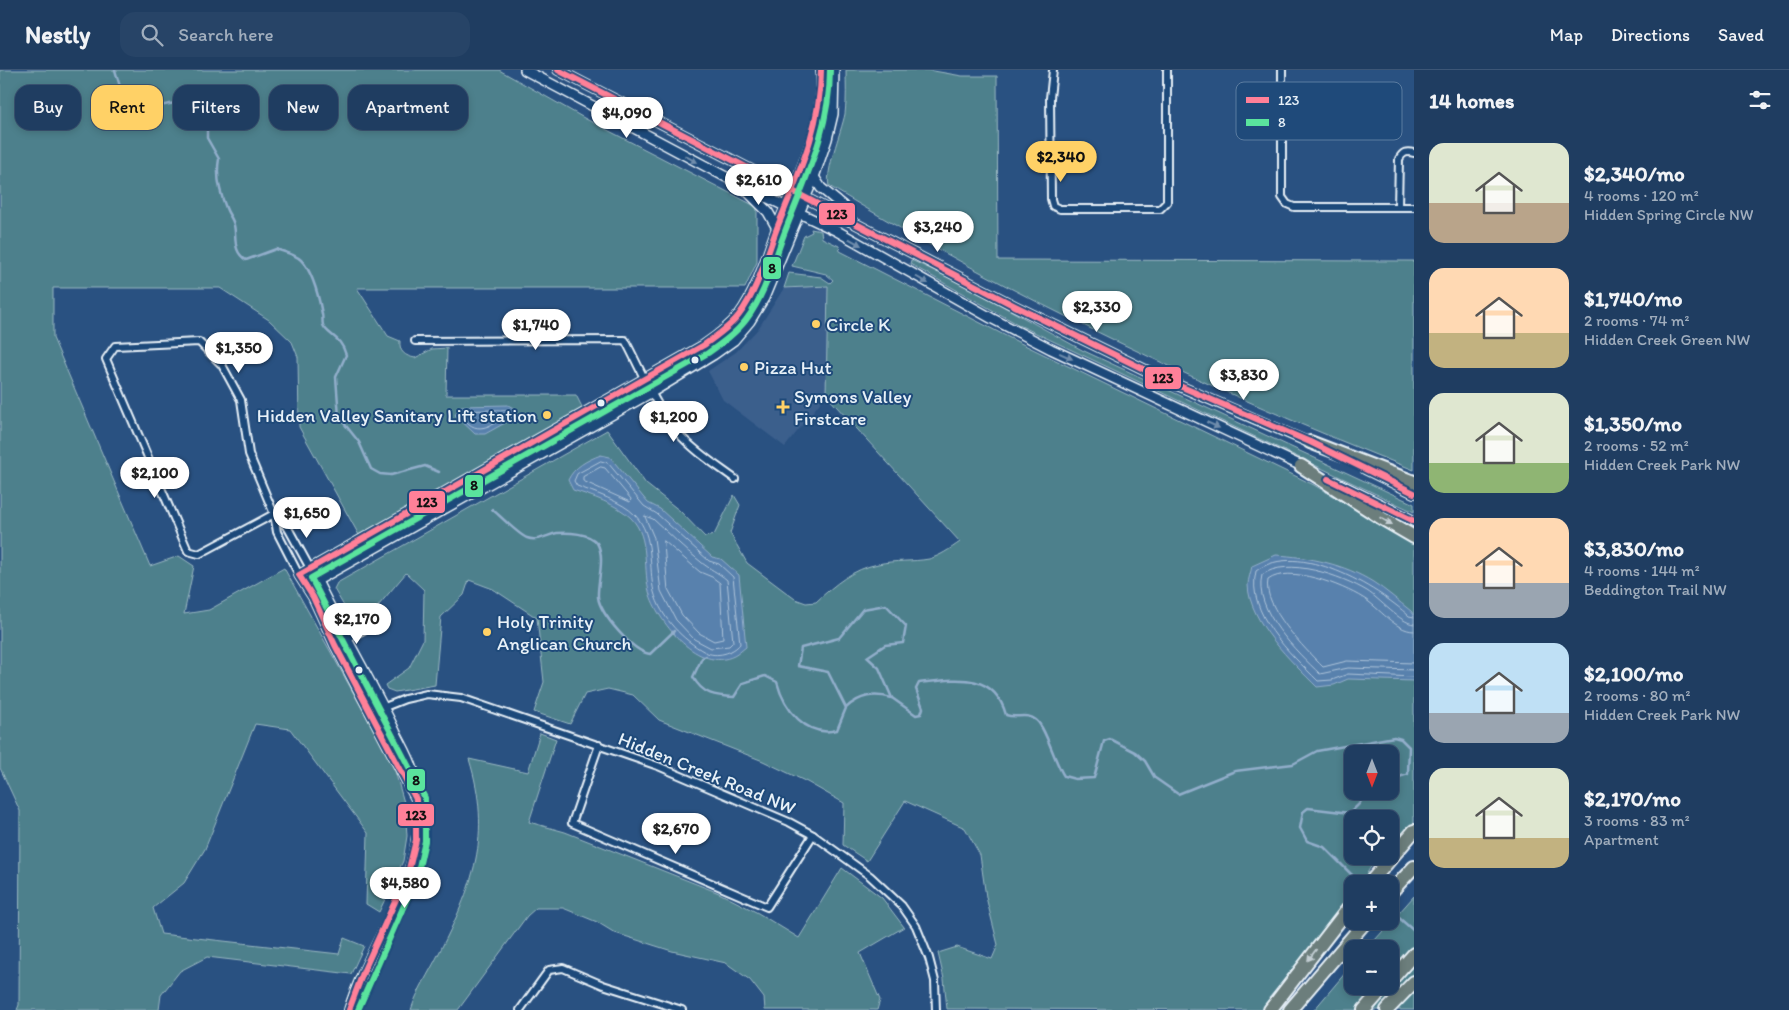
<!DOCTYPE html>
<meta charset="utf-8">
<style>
:root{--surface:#1f3d61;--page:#274467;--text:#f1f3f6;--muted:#a1aebd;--line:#3c5676;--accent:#ffd166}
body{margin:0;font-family:Itim,sans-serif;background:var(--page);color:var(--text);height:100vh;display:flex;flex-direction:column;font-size:19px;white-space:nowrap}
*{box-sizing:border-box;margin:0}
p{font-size:16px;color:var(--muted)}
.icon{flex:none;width:28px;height:28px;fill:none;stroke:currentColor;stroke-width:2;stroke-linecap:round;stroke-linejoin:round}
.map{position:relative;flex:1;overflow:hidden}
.details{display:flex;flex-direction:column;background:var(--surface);width:375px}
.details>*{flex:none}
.top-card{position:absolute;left:15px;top:15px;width:475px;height:45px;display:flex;gap:10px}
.needle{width:32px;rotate:180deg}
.tools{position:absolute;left:1344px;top:675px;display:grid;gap:10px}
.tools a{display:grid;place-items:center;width:55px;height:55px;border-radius:10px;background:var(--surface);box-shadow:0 2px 8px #0003,0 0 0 1px var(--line);font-size:25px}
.price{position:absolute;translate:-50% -42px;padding:0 11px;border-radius:18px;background:#fff;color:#222;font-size:16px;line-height:32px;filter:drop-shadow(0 1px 2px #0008)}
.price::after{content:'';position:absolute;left:50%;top:30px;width:15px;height:11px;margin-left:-8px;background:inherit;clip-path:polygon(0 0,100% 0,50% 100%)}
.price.selected{background:var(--accent);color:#111}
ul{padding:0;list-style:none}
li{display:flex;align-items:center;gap:15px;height:125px;padding:0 15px}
li span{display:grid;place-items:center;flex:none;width:140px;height:100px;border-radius:15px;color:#555}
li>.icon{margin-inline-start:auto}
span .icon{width:60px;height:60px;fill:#fffc;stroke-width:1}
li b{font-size:21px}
h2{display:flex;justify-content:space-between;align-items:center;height:60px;padding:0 15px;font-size:21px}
.tag{padding:0 18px;border-radius:15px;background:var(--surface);box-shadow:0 2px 8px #0003,0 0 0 1px var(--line);font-size:18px;line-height:45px}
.tag.selected{background:var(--accent);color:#111}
header{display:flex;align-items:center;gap:30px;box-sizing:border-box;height:70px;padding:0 25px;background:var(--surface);border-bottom:1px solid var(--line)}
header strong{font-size:24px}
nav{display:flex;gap:28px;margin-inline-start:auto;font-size:18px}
.search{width:350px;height:45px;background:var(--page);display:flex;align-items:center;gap:12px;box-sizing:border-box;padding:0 18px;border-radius:15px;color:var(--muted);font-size:19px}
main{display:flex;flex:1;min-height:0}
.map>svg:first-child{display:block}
</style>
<header>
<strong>Nestly</strong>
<div class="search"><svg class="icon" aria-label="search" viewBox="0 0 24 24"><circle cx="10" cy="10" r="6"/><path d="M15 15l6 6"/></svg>Search here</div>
<nav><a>Map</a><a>Directions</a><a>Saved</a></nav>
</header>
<main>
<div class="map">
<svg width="1414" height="940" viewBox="0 0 1414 940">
<rect width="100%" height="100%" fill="#295181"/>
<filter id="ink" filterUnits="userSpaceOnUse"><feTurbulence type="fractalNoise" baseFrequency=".02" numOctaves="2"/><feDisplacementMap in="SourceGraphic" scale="10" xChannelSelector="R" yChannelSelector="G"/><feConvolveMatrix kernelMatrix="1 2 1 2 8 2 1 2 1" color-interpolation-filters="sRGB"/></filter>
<g filter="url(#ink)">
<!-- built -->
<polygon fill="#3b5e8c" points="828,216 826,325 785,377 723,330 708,301 736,282 758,259 784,218"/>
<!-- green -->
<g fill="#4d808c" stroke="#9ab8c2" fill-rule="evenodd">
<path d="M0 0H499L584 48 757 137V192L745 218H357L388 266 400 271C399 282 405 286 415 288L432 279 447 278 446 325H576L583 339 360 467 299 357 298 287 292 272 269 250 220 218H53V268L150 496 179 486 194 496 184 544 209 540 284 498 393 694 405 736 407 766 403 791 379 842 366 834 368 763 290 659 255 654 205 779 184 813 153 838 161 864 339 884 344 868 364 876 351 904 207 887 180 901 161 925 159 940H17L19 935 20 741 0 698Z"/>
<path d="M846 0H928L962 6H997L998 190 1414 191V400C1212 321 1015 229 829 116 825 101 841 63 845 44 847 29 846 14 846 0Z"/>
<path d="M811 159 821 161 822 168 839 176 840 181 1010 268 1314 415 1414 474V754L1390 779V749H1352V786H1382L1370 798 1361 814H1352V827L1350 831 1269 928 1285 940 947 939 944 909 938 883 957 877 992 889 998 875 986 827 980 785 965 758 905 731 867 791 843 775 844 733 807 712 763 691 659 650 633 625 608 619 585 624 570 654 534 642 544 612 537 548 493 519 469 510 464 525 441 547 435 615 395 622 387 619 385 615 409 598 423 570 424 520 406 503 373 542 362 543 354 547 348 543 334 519 337 513 607 360 646 414 680 441 705 467 714 465 734 425 740 435 730 463 747 493 795 529 806 533 816 532C835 514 853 499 878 494 895 490 913 492 929 489 940 486 950 479 960 472L826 325 828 216 784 218 789 203 821 207 830 213 833 210 826 204 792 196 804 166 812 162ZM1352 684H1390V721H1352Z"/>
<polygon points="911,190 959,212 1082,280 1414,434 1414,442 1021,256 910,194"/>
<path d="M540 663 556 669 529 752 565 762 719 823 758 843 799 868 842 798 882 828 904 857 860 883 880 930 877 940H765L764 928 750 910 726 893 672 881 615 863 597 852 563 838H536L527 846 458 940H411C417 921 429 903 438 885 473 816 493 766 469 689L528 702Z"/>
<polygon points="1414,826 1414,940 1314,940 1352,895 1352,916 1390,916 1390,879 1367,879"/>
</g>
<!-- water -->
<g fill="#5881ad" stroke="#92aecb">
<polygon points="508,335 515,339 514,348 485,364 475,364 455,345 461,336"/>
<path d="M601 385 610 387 648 433 660 439 712 487 721 489 739 505 746 577C742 580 738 584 734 586 699 603 660 554 650 525 642 501 651 468 631 448 617 434 591 426 573 420L568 410C574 397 587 390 601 385Z"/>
<path d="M1276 485C1309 487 1344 494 1373 512 1386 520 1398 531 1411 541L1414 545V611L1348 609 1334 615 1317 617C1292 592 1249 552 1248 515 1248 509 1251 502 1252 496Z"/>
</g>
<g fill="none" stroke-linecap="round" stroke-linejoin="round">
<!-- shore -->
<g stroke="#aec4da" stroke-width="1">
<path d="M506 340 509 342 508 345C490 356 475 368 461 344L463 341Z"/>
<path d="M601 391 608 393 644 436 657 444 709 491 719 494 733 507 740 574C733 583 716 588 705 582 683 570 661 548 654 522 648 497 655 466 635 445 623 432 593 422 577 416L574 411 577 404Z"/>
<polygon points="601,397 605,398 631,429 630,432 583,411 583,407"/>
<path d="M645 446 653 449C669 463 684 479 701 492 709 499 718 502 727 510L733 572 729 576 711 578 694 569 676 550 661 521 654 468Z"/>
<polygon points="664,471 700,502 712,507 720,513 723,569 714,571 699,563 682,545 668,519"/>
<path d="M1414 547 1409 546C1377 517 1298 469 1256 501 1246 544 1290 583 1318 611L1332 610 1348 604 1414 607"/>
<path d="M1414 554C1400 553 1380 529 1367 521 1342 506 1287 486 1262 505 1253 540 1297 582 1320 604L1348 598 1414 600"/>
<path d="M1414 561C1395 561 1379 537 1363 528 1342 515 1289 494 1268 510 1262 536 1306 580 1323 597L1347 591 1414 593"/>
</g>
<!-- stream -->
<g stroke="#92aecb" stroke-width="2.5">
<path d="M115 0 125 33 134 47 141 49 154 37 175 33 185 27 207 55V68L219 89C216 105 220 123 226 138 228 144 233 149 234 155 237 168 232 181 246 190L276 179C284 182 295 184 301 190 313 202 319 228 322 244 323 248 322 252 323 255 327 265 341 266 346 285L336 307 339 347 359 372 371 399 380 404 391 405 425 396 439 402"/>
<path d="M492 439C499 445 520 466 527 468 538 472 547 465 557 463 568 462 590 463 597 473 606 488 597 511 598 527 600 544 633 582 650 584L674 561"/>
<path d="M706 586 702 588 693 607C703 625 715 626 734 627L743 613 765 606 777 612C784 639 806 668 837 660L846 638 828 602 798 596 801 578 839 568 863 539 886 535 906 556 903 573 885 575 867 587 879 598 892 628 916 645 921 644 923 638 916 619 919 613C956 609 994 601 1006 645 1016 649 1027 642 1036 650 1045 656 1055 693 1064 706L1075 709 1094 708 1104 671 1110 669 1135 682 1145 691 1155 708 1178 724 1235 701 1293 694 1317 681 1394 667 1401 669 1409 677 1408 704 1390 710"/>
<path d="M846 638C860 625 874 623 892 628"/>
<polyline points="1361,814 1324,777 1307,771 1300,758 1303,742 1308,738 1350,743 1360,733 1364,721"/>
<polyline points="1390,840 1414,861"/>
</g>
<defs>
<g id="minor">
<polyline points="1053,0 1050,28 1051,129 1053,136 1060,139 1160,139 1167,132 1167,0"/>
<polyline points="1282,0 1282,127 1287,134 1294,137 1414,137"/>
<path d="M1398 137 1399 89C1403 82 1406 81 1414 83"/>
<path d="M415 271 625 270C640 298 657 340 678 363 694 381 716 395 735 409"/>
<polyline points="274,444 199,484 188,481 106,289 115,276 199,272 222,295 241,330 249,384 274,444 277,462 299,505"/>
<polyline points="274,444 288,458 317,511"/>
<polyline points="335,575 369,557"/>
<polyline points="372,642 405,629 427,624 461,628 658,696 789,752 813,765 870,806 902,836 916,856 929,888 935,911 936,940"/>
<polyline points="599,675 572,753 767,837 813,765"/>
<polyline points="520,940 549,900 563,898 603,915 682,940"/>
</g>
<g id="tertiary">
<path d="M317 511C341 561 370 609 394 659 400 672 409 686 413 700 419 725 420 757 414 783 401 838 365 886 349 940"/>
<polyline points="307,516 652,322 713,285 734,270 750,251 764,228 814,107 827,69 833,44 834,0"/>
<path d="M416 729 335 575 313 527 299 505 704 275C717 266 729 257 739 245 758 219 766 187 777 158 797 107 825 56 821 0"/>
</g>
<g id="secondary">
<polyline points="525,0 741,115 837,161 991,248 1051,279 1306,398"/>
<polyline points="558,0 1015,236 1168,311 1315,375"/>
<polyline points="814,107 821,118 843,136 850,151"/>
<polyline points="745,119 768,142 777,158"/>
<polyline points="1365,399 1414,423"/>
<polyline points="1335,412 1414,451"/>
</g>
<g id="motorway">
<polyline points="1310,372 1414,412"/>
<polyline points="1301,396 1383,449 1414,467"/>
<polyline points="1369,814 1414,761"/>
<polyline points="1390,823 1414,797"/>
<polyline points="1390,911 1414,884"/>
<polyline points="1270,940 1352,834"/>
<polyline points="1290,940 1366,851"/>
<polyline points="1364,940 1385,916"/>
<polyline points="1387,940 1414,912"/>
</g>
</defs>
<!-- minor casing -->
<use href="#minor" stroke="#e8f1f8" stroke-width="10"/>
<!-- tertiary casing -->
<use href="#tertiary" stroke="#e8f1f8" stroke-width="12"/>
<!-- secondary casing -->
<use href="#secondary" stroke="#e8f1f8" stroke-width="12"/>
<!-- motorway casing -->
<use href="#motorway" stroke="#e8f1f8" stroke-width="16"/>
<!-- minor -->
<use href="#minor" stroke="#1f4a7a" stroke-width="6"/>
<!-- tertiary -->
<use href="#tertiary" stroke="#1f4a7a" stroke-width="9"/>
<!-- secondary -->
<use href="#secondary" stroke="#1f4a7a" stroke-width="9"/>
<!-- motorway -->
<use href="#motorway" stroke="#6c7e7c" stroke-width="12"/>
<defs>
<g id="bus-1">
<polyline points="558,0 1015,236 1168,311 1310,372 1414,423"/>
<polyline points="1328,409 1414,451"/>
<path d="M349 940 364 900 408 803 416 770V729L335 575 313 527 299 505 704 275C716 266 730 257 739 245 758 220 766 187 777 158 798 105 821 57 821 0"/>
</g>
<path id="bus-2" d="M358 940 417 806 425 771V728L311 508 708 283C722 273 736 263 746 250 765 225 773 193 784 164 805 109 830 60 830 0"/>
</defs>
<!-- bus-1 casing -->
<use href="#bus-1" stroke="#1f4a7a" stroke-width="10"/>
<!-- bus-2 casing -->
<use href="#bus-2" stroke="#1f4a7a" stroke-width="10"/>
<!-- bus-1 -->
<use href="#bus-1" stroke="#ff8098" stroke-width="6"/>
<!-- bus-2 -->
<use href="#bus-2" stroke="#5ae49d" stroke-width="6"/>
</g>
<!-- one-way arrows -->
<defs><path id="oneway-solid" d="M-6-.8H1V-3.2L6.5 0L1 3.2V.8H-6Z" transform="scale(1.25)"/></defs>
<g fill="#6f8dac">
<use href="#oneway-solid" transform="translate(691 89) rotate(28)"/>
<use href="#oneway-solid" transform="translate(855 172) rotate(29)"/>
<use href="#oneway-solid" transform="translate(922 210) rotate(30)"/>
<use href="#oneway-solid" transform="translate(1066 286) rotate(25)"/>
<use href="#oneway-solid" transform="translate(1213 355) rotate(25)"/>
</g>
<g fill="#c3ced3">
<use href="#oneway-solid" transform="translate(1386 451) rotate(30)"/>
<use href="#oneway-solid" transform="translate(1312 885) rotate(127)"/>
</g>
</g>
<!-- markers -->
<g fill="#ffd166" stroke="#1f4a7a" stroke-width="2">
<circle cx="816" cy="254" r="5"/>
<circle cx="744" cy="297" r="5"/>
<path d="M780.5 329.5h5v5h5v5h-5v5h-5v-5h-5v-5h5z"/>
<circle cx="547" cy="345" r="5"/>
<circle cx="487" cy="562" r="5"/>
</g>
<g fill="#e8f1f8" stroke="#1f4a7a" stroke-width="2">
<circle cx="695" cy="290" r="4.5"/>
<circle cx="601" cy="333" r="4.5"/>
<circle cx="359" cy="600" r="4.5"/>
</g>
<g text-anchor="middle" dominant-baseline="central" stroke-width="4" stroke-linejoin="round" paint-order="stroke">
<!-- poi labels -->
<g font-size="19" fill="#e8f1f8" stroke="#1f4a7a" text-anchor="start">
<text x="826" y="254">Circle K</text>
<text x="754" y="297">Pizza Hut</text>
<text x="794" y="326">Symons Valley<tspan x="794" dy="22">Firstcare</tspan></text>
<text x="537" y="345" text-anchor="end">Hidden Valley Sanitary Lift station</text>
<text x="497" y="551">Holy Trinity<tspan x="497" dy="22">Anglican Church</tspan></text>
</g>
<!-- street labels -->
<g font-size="19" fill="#e8f1f8" stroke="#1f4a7a">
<text transform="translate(707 703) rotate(22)">Hidden Creek Road NW</text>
</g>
</g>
<!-- legend -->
<rect x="1236" y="12" width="166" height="58" rx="8" fill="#1f4a7a" stroke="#5b7ca0" stroke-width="1"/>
<rect x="1246" y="27" width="23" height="6" fill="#ff8098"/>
<rect x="1246" y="49" width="23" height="7" fill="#5ae49d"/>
<g font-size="14" fill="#e8f1f8">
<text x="1278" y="35">123</text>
<text x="1278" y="57">8</text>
</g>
<g stroke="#1f4a7a" stroke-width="2">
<rect x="818" y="132" width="38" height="24" rx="5" fill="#ff8098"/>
<rect x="762" y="186" width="20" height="24" rx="5" fill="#5ae49d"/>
<rect x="1144" y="296" width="38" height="24" rx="5" fill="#ff8098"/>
<rect x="464" y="404" width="20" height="24" rx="5" fill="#5ae49d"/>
<rect x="408" y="420" width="38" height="24" rx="5" fill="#ff8098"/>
<rect x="406" y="698" width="20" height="24" rx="5" fill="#5ae49d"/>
<rect x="397" y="733" width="38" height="24" rx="5" fill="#ff8098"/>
</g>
<g font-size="14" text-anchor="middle" font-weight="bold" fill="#111">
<text x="837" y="149">123</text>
<text x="772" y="203">8</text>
<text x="1163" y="313">123</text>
<text x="474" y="420">8</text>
<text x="427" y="437">123</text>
<text x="416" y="715">8</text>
<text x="416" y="750">123</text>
</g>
</svg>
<div class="tools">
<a><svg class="needle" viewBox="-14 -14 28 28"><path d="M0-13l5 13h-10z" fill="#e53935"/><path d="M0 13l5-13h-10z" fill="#a1aebd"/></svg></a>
<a><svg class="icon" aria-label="locate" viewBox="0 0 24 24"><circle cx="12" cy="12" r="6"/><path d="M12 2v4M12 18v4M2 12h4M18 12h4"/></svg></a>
<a>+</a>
<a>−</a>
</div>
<b class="price" style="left:627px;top:69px">$4,090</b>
<b class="price selected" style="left:1061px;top:113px">$2,340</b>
<b class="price" style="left:759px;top:136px">$2,610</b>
<b class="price" style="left:938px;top:183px">$3,240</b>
<b class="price" style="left:1097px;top:263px">$2,330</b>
<b class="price" style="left:536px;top:281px">$1,740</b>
<b class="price" style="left:239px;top:304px">$1,350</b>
<b class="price" style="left:1244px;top:331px">$3,830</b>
<b class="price" style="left:674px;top:373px">$1,200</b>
<b class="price" style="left:155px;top:429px">$2,100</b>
<b class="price" style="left:307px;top:469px">$1,650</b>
<b class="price" style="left:357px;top:575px">$2,170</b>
<b class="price" style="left:676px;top:785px">$2,670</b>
<b class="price" style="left:405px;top:839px">$4,580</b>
<div class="top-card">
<a class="tag">Buy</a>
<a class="tag selected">Rent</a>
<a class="tag">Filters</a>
<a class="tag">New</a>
<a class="tag">Apartment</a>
</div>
</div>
<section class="details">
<h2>14 homes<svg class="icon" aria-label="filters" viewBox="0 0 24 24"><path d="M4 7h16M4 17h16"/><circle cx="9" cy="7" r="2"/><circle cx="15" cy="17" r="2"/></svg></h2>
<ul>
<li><span style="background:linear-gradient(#dfe7d0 60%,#b9a48a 0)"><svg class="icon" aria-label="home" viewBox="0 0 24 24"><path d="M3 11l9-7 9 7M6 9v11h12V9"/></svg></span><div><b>$2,340/mo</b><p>4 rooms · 120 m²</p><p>Hidden Spring Circle NW</p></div></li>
<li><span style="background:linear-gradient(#ffd9b3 65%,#c2b280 0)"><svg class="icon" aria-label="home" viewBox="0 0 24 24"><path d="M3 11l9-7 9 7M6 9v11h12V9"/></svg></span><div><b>$1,740/mo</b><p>2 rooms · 74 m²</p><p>Hidden Creek Green NW</p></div></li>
<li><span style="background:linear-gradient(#dfe7d0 70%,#8fb573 0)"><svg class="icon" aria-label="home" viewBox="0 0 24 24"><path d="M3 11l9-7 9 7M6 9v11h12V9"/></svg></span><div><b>$1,350/mo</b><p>2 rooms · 52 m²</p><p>Hidden Creek Park NW</p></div></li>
<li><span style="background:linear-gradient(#ffd9b3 65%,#9aa5b1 0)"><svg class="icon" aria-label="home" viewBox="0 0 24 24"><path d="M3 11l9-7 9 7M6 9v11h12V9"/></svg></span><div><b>$3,830/mo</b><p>4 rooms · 144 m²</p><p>Beddington Trail NW</p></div></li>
<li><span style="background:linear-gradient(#bfe0f5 70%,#9aa5b1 0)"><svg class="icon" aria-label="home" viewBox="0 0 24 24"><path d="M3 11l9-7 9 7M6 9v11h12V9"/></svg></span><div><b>$2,100/mo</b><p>2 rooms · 80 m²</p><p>Hidden Creek Park NW</p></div></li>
<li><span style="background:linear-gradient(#dfe7d0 70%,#c2b280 0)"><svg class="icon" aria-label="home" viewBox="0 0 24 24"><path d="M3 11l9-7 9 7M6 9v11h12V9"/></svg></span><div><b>$2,170/mo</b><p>3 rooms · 83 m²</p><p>Apartment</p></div></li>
</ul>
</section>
</main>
